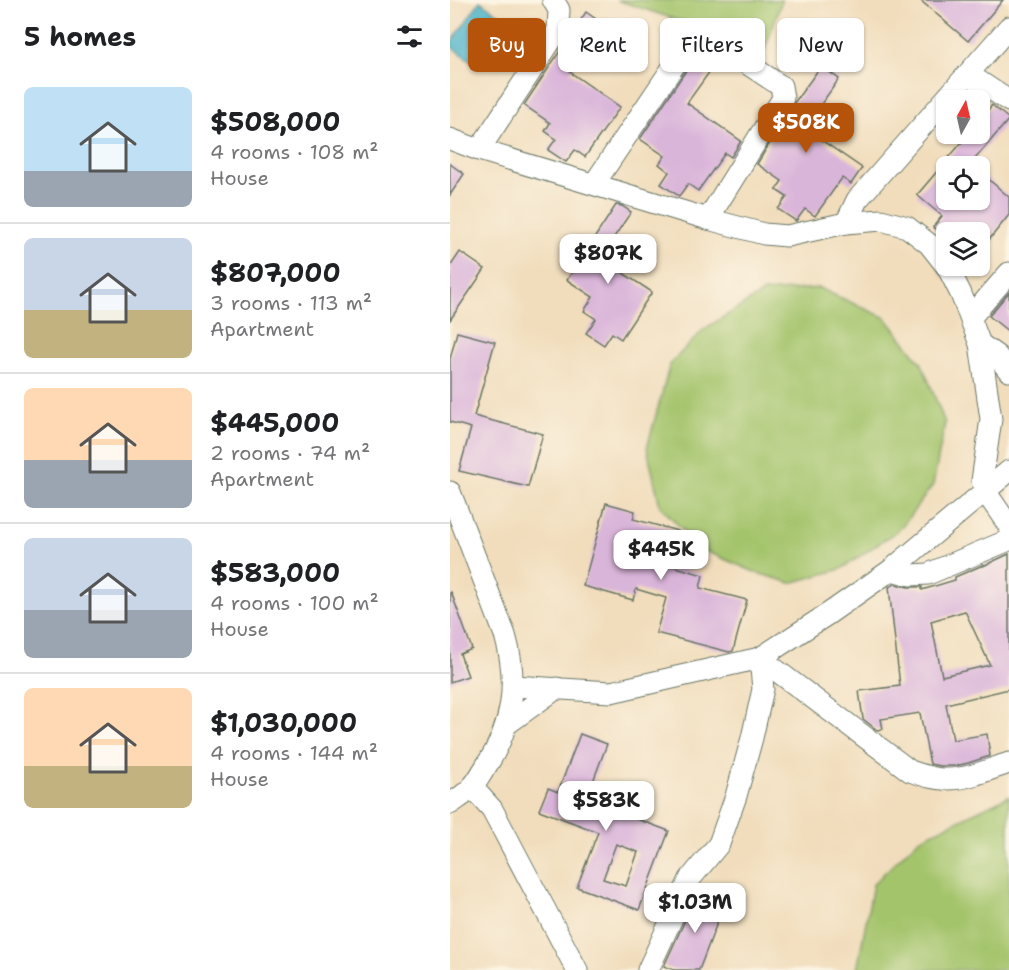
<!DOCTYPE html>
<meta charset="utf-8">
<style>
:root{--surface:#fff;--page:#f6f6f6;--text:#202124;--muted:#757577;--line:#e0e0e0;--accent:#b45309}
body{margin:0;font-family:"Shantell Sans",sans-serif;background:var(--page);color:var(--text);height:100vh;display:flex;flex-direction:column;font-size:22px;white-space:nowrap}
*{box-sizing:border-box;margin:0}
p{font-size:20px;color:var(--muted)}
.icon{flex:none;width:33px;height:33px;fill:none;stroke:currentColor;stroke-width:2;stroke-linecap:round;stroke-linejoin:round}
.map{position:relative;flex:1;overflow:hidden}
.drawer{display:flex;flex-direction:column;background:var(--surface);width:450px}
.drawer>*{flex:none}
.guide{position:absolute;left:18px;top:18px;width:450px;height:54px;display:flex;gap:12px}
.needle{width:39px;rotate:8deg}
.buttons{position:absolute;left:486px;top:90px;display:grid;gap:12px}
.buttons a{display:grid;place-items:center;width:54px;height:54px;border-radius:9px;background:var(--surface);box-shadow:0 2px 4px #0004;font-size:30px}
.price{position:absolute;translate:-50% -51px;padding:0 14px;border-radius:12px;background:#fff;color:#222;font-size:20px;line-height:39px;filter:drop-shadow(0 2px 3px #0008)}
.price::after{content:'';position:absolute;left:50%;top:36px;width:18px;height:14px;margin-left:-9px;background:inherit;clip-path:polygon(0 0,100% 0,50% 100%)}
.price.current{background:var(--accent);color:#fff}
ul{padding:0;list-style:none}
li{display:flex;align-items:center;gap:18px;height:150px;padding:0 24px}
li+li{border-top:2px solid var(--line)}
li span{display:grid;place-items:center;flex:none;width:168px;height:120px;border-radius:9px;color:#555}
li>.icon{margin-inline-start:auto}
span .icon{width:72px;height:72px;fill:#fffc;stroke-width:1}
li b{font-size:26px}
h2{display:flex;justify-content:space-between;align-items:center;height:72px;padding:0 24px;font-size:26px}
.pill{padding:0 21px;border-radius:9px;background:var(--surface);box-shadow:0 2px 4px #0004;font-size:21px;line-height:54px}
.pill.current{background:var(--accent);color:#fff}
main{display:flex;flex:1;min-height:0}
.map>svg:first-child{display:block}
</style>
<main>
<section class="drawer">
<h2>5 homes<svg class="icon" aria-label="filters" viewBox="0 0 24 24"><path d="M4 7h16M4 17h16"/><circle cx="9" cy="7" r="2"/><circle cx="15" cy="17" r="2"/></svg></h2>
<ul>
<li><span style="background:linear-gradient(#bfe0f5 70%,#9aa5b1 0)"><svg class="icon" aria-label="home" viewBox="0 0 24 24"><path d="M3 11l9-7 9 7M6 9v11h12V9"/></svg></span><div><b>$508,000</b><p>4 rooms · 108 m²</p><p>House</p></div></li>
<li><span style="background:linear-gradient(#c9d6e8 60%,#c2b280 0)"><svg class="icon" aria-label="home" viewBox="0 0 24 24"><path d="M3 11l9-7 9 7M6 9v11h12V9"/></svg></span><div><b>$807,000</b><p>3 rooms · 113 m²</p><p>Apartment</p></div></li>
<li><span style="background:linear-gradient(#ffd9b3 60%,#9aa5b1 0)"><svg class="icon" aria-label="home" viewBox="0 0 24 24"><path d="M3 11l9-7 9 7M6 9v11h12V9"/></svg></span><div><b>$445,000</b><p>2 rooms · 74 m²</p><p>Apartment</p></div></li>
<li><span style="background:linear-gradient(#c9d6e8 60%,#9aa5b1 0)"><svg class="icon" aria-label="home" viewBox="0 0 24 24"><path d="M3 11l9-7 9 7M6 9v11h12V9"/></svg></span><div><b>$583,000</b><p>4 rooms · 100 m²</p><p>House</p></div></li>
<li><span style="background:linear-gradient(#ffd9b3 65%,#c2b280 0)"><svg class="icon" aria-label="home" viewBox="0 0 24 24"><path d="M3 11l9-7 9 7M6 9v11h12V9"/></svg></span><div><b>$1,030,000</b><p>4 rooms · 144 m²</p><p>House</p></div></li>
</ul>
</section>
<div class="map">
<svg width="559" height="970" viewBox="0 0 559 970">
<rect width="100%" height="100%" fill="#fcf5e5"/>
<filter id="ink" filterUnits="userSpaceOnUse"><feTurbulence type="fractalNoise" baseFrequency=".0167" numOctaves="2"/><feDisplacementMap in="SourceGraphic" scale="12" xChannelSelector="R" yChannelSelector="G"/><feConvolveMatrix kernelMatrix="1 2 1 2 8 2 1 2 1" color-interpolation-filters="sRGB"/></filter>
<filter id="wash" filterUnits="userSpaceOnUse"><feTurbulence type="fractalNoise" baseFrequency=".008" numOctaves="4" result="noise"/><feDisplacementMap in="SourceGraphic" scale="24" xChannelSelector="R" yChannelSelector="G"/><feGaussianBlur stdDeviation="1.35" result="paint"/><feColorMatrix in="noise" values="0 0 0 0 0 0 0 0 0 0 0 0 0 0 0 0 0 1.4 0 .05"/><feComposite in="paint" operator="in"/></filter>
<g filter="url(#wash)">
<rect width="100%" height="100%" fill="#f1ddbc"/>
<!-- green -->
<g fill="#a4c46c" stroke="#628050" stroke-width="1.5">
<polygon points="167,0 332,0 315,49"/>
<polygon points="369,288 436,318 472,364 495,423 483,485 450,529 391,569 341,583 307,573 251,549 210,506 197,448 220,364 254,329 314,292"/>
<polygon points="559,796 559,970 407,970 423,884 469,839"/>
</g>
<!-- water -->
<polygon fill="#48b1c7" stroke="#34777e" stroke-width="1.5" points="30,1 52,16 21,61 0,46 0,44"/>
<g id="blocks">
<!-- building -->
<g fill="#dab5da" fill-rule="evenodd">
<polygon points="470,0 553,0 518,41"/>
<polygon points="136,12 153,24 120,72 170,107 135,157 125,150 116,162 98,150 106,139 95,131 100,123 74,105"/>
<polygon points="254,50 268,60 237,103 291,141 281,157 275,153 248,191 238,184 229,196 211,184 219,172 209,164 215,156 190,139 249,51"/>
<polygon points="371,66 389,79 354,128 412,168 401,184 392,178 365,216 355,209 346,221 328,209 337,197 326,190 332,181 307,164 344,103"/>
<polygon points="542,105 559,119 519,166 496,166 496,200 530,200 530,172 559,197 559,215 530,251 530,232 489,232 483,227 492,216 467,195 519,134 530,134 530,120"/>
<polygon points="0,164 14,174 0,195"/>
<polygon points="166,205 172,206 181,212 150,258 202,292 171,339 162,333 154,345 136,333 146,319 134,311 143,297 117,280"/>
<polygon points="10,252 35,269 0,320 0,267"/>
<polygon points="559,292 559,332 539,316"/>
<polygon points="7,332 45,342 24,416 93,434 78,487 9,471 21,428 0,422 0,359"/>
<polygon points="156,503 185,511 183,519 228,531 219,565 253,575 250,588 297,600 283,651 279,652 206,633 216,598 186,589 183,600 133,586"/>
<path d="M559 554V689L496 704 503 740 537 734 540 756 518 763 505 766H490L480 764 470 713 431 719 433 729 427 730 413 719 409 691 450 686 439 587 445 584 458 587H472V590L505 580V577L533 565V566ZM515 611 540 665 492 676 481 621Z"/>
<polygon points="1,592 22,649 10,654 18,676 0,682 0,593"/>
<path d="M130 734 157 744 136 800 219 831 189 910 127 887 148 832 89 810 98 788 108 792ZM166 844 188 852 176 886 153 879Z"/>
<polygon points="248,892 275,902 249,970 224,970 214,966"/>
</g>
</g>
</g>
<g filter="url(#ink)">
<use href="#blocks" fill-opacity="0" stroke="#687564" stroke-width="1.5"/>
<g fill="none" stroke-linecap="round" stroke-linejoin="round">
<defs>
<g id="minor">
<polyline points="518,74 559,101"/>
<polyline points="0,139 29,150 258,219 314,234 337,236 396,223 431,220 457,227 479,244 498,268 511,294 530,344 541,419 532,481 535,491 559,526"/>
<polyline points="29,150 108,30 109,10 103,0"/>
<polyline points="144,184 242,39 257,37 331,86 333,98 258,219"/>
<polyline points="396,223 407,200 559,27"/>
<polyline points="521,317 559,273"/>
<polyline points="530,344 547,356 559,371"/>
<path d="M0 492 55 635C69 683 63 726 35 768 31 774 27 782 22 787 16 794 7 799 0 804"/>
<polyline points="441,570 461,575 478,574 559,540"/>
<path d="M310 658 460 771C472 775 485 780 498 779 519 779 540 769 559 763"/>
<polyline points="63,686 161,692 310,658 378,614 441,570 559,471"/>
<polyline points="57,724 107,688"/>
<polyline points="22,787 42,809 127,970"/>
<polyline points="198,970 240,879 269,844 286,796 302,738 313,689 310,658"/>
</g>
</defs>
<!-- minor casing -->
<use href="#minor" stroke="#687564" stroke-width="23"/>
<!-- minor -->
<use href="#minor" stroke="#fff" stroke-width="21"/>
</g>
</g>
</svg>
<div class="buttons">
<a><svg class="needle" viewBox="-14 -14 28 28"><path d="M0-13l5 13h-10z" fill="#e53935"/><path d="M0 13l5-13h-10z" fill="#757577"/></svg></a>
<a><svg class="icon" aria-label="locate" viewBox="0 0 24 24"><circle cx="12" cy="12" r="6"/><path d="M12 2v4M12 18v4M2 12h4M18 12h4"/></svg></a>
<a><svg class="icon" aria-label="layers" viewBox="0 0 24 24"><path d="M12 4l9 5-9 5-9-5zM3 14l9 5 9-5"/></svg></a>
</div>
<b class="price current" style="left:356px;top:154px">$508K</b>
<b class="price" style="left:158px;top:285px">$807K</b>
<b class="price" style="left:211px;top:581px">$445K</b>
<b class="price" style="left:156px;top:832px">$583K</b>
<b class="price" style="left:245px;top:934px">$1.03M</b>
<div class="guide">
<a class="pill current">Buy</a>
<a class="pill">Rent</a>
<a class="pill">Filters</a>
<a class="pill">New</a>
</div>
</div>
</main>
